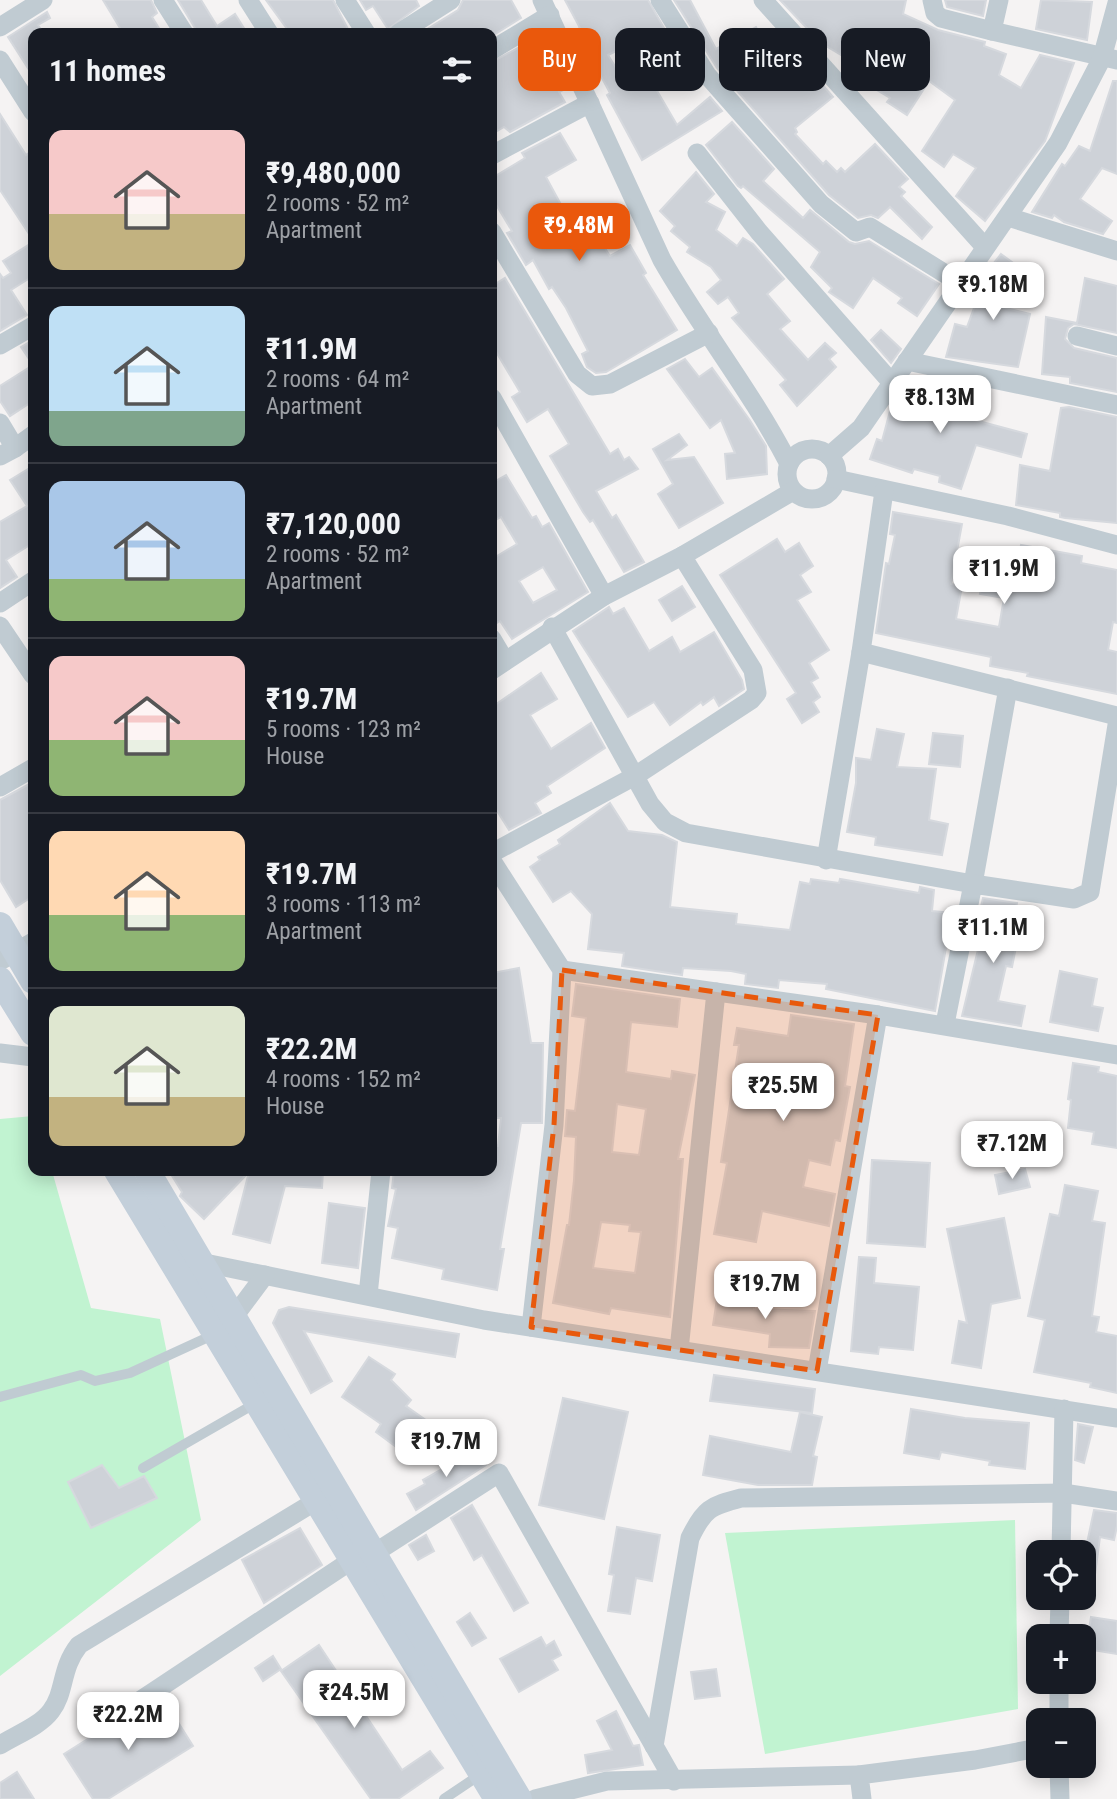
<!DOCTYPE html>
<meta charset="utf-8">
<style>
:root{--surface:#171b24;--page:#20242c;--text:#f1f3f6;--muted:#9ea1a6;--line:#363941;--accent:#ea580c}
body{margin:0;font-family:"Roboto Condensed",sans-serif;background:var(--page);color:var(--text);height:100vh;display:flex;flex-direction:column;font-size:26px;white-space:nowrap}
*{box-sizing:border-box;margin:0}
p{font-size:23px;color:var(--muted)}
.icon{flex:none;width:38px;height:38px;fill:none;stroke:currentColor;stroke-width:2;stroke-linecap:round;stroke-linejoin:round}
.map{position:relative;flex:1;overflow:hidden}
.details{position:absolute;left:28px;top:28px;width:469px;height:1148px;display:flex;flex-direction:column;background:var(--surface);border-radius:14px;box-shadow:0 4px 18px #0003}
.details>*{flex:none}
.top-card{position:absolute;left:518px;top:28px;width:494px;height:63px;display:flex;gap:14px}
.fabs{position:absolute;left:1026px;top:1540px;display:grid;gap:14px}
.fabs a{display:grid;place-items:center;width:70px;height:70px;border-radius:14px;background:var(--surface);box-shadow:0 4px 18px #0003;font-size:35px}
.price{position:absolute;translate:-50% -60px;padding:0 16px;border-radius:14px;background:#fff;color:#222;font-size:23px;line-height:46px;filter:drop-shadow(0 2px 4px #0008)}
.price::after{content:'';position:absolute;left:50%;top:42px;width:21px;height:16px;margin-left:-10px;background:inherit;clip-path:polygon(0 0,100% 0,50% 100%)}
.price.selected{background:var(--accent);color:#fff}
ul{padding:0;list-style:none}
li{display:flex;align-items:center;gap:21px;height:175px;padding:0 21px}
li+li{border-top:2px solid var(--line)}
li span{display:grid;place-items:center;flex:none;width:196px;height:140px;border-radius:14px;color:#555}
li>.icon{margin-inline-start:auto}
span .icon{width:84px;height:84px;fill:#fffc;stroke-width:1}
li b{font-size:30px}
h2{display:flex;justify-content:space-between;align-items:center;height:84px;padding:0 21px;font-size:30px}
.chip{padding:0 24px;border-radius:14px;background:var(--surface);box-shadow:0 4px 18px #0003;font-size:24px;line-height:63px}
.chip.selected{background:var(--accent);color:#fff}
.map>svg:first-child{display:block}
</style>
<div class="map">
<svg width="1117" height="1799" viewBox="0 0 1117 1799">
<rect width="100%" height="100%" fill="#f5f3f3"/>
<!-- green -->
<g fill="#c1f3d1">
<polygon points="33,1116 33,1171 52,1171 91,1308 160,1319 201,1520 0,1676 0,1119"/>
<polygon points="1015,1520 1018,1709 765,1754 725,1533"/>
</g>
<!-- building -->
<g fill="#ced2d8" stroke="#d6d9de" stroke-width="2" fill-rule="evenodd">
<polygon points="103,0 151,0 157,13 152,17 162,33 123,33"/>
<polygon points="178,0 201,0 217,26 235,14 247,33 198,33"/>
<polygon points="266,0 333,0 350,33 290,33"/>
<polygon points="360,0 416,0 419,6 388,29 373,6 366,10"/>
<polygon points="463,0 511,0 521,18 492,36 492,33 421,33 458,10"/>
<polygon points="565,0 648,0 676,49 651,62 639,40 608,55 626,84 656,67 665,84 656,89 677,125 710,97 722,111 642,160 607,95 610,93 576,30 580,28"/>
<polygon points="674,0 690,0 716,49 756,27 775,64 784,57 798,74 807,67 833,97 795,128 797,132 795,134 823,164 826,161 837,172 841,168 845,172 875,144 908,179 899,187 905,192 901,196 932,227 922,239 890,207 878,218 871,215 858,218 829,195 717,68"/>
<polygon points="780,0 906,0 903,14 938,30 985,42 984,46 1006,54 999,75 1021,88 1040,55 1074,63 1045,141 985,221 956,196 976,168 953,154 944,167 922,151 955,100 929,81 907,115 887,102 890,98 860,80 866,70 821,43"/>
<polygon points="945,0 986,0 983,16 947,7"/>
<polygon points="1041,0 1092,2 1087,40 1036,29"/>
<polygon points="47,12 50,18 38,25 43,33 33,33 33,76 8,37"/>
<polygon points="527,43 537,61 544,57 563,90 559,92 565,102 510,132 504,127 492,134 492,62"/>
<polygon points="1113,81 1117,81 1117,174 1102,168 1080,199 1112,221 1103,234 1064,222 1054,215 1052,218 1032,212 1062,164 1065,166 1079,146 1090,151"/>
<polygon points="0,114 26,155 33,150 33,240 0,190"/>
<polygon points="732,122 774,169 763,181 803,218 810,210 849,242 855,244 869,241 939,284 917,316 898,303 902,298 873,278 853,308 829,292 832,288 811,267 820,252 743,186 741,188 738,186 706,145"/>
<polygon points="560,133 576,160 546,177 578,236 592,228 610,256 630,245 646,273 643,275 677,330 606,372 596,373 587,367 582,354 588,351 566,308 552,287 549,289 533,260 526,265 507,233 512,231 492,198 492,178 525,158 522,153"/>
<polygon points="696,172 714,194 706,202 725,212 716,230 737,246 743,238 753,244 784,279 767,294 790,321 780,329 808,360 825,343 836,353 829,359 836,367 797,406 780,385 786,380 732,318 739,313 728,297 718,304 707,292 721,280 711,267 687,252 690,247 671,231 675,226 660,211"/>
<polygon points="33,242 33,276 11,290 27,315 0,331 0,274 3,278 11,273 3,261"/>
<polygon points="1001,254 1024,271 1010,289 1002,307 1030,314 1018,367 946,357 955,324 967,327 982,286 978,283"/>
<polygon points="505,278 610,454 618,449 624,460 629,457 638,469 596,491 612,518 616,515 644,562 624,572 593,520 590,522 583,512 550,456 569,444 548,409 527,422 512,397 520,392 492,345 492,286"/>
<polygon points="1085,278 1117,286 1117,333 1074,324 1068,328 1065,339 1074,348 1117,358 1117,392 1070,383 1070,377 1042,374 1046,317 1077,323"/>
<polygon points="881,330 901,349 891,363 871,340"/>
<polygon points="33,340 33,401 10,416 0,401 0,386 33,365 21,347"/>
<polygon points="685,359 699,377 712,368 749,419 766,446 767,474 727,479 725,454 735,453 721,420 710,428 667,369"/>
<polygon points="923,377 964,385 956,415 1027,434 1021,457 976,445 961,489 939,482 940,476 914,469 912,473 870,459 877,439 882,441 890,411 903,415 909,395 917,397"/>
<polygon points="1069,407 1117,417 1117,523 1065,518 1060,517 1060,513 1016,505 1020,465 1050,471 1061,408"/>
<polygon points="679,434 687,445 667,460 694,457 723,503 679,528 658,494 673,484 653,449"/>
<polygon points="33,466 33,543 6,560 17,577 0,588 0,522 27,506 10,480"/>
<path d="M506 475 532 518 536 516 542 527 549 523 588 592 512 639 500 621 492 626V559L517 544 501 517 492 522V483ZM543 567 557 590 533 603 519 581Z"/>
<polygon points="893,512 962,524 951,584 962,586 956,619 999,627 1004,598 980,594 987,554 1018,560 1021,545 1082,556 1081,563 1117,570 1117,623 1113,622 1108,650 1117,652 1117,694 1027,676 1028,673 990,666 991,657 876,633 886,563 889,564 895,535 890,534"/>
<polygon points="777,539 785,552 799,543 813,566 800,575 811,592 797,600 829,650 809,663 818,678 811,682 820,697 813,702 819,712 802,723 787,699 796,693 720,575"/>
<polygon points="682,586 695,607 672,621 659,600"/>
<polygon points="609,607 613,614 624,608 649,651 672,637 680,652 714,632 742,680 744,689 719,706 714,697 703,705 701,702 670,725 654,702 628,717 573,631"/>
<polygon points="541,673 557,699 530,715 551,749 591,723 605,748 547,786 551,793 535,803 541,813 509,830 492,803 492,707"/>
<polygon points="877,729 904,734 897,767 936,769 929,820 948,824 942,855 875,845 876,837 847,832 856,783 856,758 871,760"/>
<polygon points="933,733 963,736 960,767 929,764"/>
<polygon points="33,782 33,896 16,907 0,880 0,800"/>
<polygon points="610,803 628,831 662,835 677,842 670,907 737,914 736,924 790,930 800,882 810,884 811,879 839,883 840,879 919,893 920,887 934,890 932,911 952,913 935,1011 826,989 827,984 779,980 778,988 745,984 746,974 731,971 683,968 682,975 622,966 624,953 588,949 592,914 571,891 553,902 530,867 540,860 538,857 560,844 558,840"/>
<polygon points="983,898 1017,903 1010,936 1018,937 1012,967 1006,966 998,1001 1025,1006 1021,1026 962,1016 982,933 978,932 977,924"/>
<polygon points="519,968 531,1043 543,1043 542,1123 521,1123 500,1249 504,1249 497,1290 442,1279 444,1269 392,1258 398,1228 388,1226 396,1189 392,1188 394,1171 492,1171 492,1145 498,1146 501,1118 492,1118 492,973"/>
<polygon points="1060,971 1097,979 1092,1006 1103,1008 1098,1031 1050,1022"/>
<path d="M576 984 680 999 677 1027 631 1022 626 1072 671 1079 672 1071 695 1075 678 1159H683L670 1317 611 1308 609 1314 553 1303 567 1225H569L574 1180 576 1137 565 1136 567 1110 575 1111 586 1018 572 1016ZM617 1104 646 1109 639 1155 612 1152ZM601 1222 630 1225 629 1231 641 1232 635 1273 593 1268Z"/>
<polygon points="791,1015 854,1024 845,1086 850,1087 840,1141 835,1140 830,1165 809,1160 803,1187 835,1194 829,1226 762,1211 756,1242 714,1234 727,1163 721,1162 739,1045 734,1045 737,1028 788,1036"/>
<polygon points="1073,1063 1099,1067 1098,1072 1117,1076 1117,1148 1092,1144 1094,1132 1068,1128 1071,1100 1068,1099"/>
<polygon points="872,1160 930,1163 925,1247 867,1243"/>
<polygon points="1025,1169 1030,1187 999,1194 995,1175"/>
<polygon points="169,1171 323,1171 322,1188 285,1186 270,1243 233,1234 249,1172 204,1219 180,1196 182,1192"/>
<polygon points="1065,1185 1098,1191 1092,1221 1105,1223 1092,1316 1099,1317 1096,1332 1117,1336 1117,1393 1090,1387 1091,1383 1034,1372 1045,1320 1028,1316 1050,1214 1059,1216"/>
<polygon points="329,1203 365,1208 358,1268 322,1263"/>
<polygon points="1004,1218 1020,1298 991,1304 981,1368 952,1363 959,1321 967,1323 947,1229"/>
<polygon points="859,1257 876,1258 874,1283 919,1287 913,1350 879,1347 878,1354 851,1351"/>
<polygon points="718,1293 755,1299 754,1309 815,1311 809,1348 769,1347 770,1334 713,1325"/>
<polygon points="289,1307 459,1334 455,1357 304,1331 332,1381 311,1393 273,1323 279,1310"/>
<polygon points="369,1357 395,1374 391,1380 411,1400 406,1406 437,1428 414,1460 376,1432 381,1424 342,1397"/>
<polygon points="714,1375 815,1389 812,1413 710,1401"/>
<polygon points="563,1398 628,1412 604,1519 539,1505"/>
<polygon points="911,1409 965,1418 1029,1423 1025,1469 989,1465 990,1461 941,1452 939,1459 904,1453"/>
<polygon points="800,1412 822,1417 813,1456 817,1457 812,1485 758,1485 703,1475 710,1436 791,1452"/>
<polygon points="1078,1424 1093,1427 1084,1463 1075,1460"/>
<polygon points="477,1449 486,1465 416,1510 407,1494 425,1484 423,1480"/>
<polygon points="102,1465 119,1488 144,1476 157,1498 91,1528 68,1482"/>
<polygon points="472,1505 528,1603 514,1611 482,1555 474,1560 451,1518"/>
<polygon points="1094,1510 1117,1513 1117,1526 1114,1540 1100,1537 1092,1597 1083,1596 1083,1562"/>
<polygon points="617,1527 660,1535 652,1581 636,1578 630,1614 608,1611 614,1575 609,1574"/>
<polygon points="300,1528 322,1565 264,1603 242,1560"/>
<polygon points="426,1535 434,1551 418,1560 409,1545"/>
<polygon points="470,1613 486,1638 472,1646 457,1622"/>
<polygon points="1091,1617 1117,1621 1117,1654 1086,1649"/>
<polygon points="541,1637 546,1646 554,1641 561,1655 552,1660 558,1670 519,1692 500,1659"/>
<polygon points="319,1645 402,1770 430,1751 443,1768 398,1799 371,1799 281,1671"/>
<polygon points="273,1656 281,1669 263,1681 255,1668"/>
<polygon points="716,1669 720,1696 695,1699 691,1672"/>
<polygon points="164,1700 193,1746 108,1799 93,1799 64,1754 113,1723 127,1724"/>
<polygon points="616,1711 633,1746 639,1745 643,1765 588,1773 585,1755 612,1750 597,1721"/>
<polygon points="17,1772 34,1799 0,1799 0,1783"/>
</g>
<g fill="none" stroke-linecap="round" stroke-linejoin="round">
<!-- service -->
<g stroke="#c0cbd2" stroke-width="10">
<polyline points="0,1397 81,1375 95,1381 130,1373 215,1334"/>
<polyline points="143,1468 256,1403"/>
<polyline points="444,1799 481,1774"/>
</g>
<!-- minor -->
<g stroke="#c0cbd2" stroke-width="19">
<polyline points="163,0 184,33"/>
<polyline points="248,0 269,33"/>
<polyline points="345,0 366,33"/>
<path d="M542 0 662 260C702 330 752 392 789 464"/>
<polyline points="660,0 707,75 821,204 856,232 870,227 960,283"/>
<polyline points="763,0 984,246"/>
<polyline points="932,0 935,13 941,18 992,31"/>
<polyline points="999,0 992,31 1117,60"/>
<polyline points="0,27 43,0"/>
<polyline points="399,33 451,0"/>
<polyline points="492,50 550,15"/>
<polyline points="0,60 33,112"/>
<polyline points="697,153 759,232 892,383"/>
<polyline points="492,155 590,103"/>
<polyline points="1008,217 1117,251"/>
<polyline points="492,232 577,374 592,386 610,384 709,333"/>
<polyline points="1077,336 1117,346"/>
<polyline points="0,345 33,326"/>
<polyline points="907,361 1117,405"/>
<polyline points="492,398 604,596"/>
<polyline points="0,423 15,448 0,456"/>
<polyline points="15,448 33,435"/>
<circle cx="812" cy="474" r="25"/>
<polyline points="829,456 861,428 1058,143 1102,58 1117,3"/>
<polyline points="836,479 1008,516 1117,545"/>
<polyline points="884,491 861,652 1117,716"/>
<polyline points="0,603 33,581"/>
<polyline points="0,626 33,675"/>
<polyline points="552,627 650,804 665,822 686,833 973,884 1008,688"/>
<polyline points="492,639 505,661"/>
<polyline points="492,670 604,596 682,556 793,491"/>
<polyline points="0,787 33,768"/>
<polyline points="492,853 635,776 751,700 757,693 753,670 682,556"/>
<polyline points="826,860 861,652"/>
<polyline points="492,861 562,970 554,1125 531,1327"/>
<polyline points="0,961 33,942"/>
<polyline points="562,970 878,1015"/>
<polyline points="945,1024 973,884 1074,899 1090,892 1117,725"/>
<polyline points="0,1053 33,1057"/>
<polyline points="200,1262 484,1320 1117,1418"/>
<polyline points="368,1295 381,1171"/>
<polyline points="233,1318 265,1275"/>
<polyline points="679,1350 716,992"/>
<polyline points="817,1371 878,1015 1117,1055"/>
<polyline points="1061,1552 1064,1409"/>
<polyline points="373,1554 499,1473 674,1781"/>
<polyline points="1059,1636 1060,1598"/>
<polyline points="120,1714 352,1560"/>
<polyline points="1059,1720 1059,1682"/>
<path d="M0 1745C16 1735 40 1726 51 1711 66 1691 60 1669 79 1645L316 1501"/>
<path d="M654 1746 690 1538C704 1509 710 1506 741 1498L1063 1493 1117 1501"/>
<polyline points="1059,1766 1060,1799"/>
<polyline points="535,1799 607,1781 859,1775"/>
<polyline points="862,1799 859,1775 975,1760 1038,1748"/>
</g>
<!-- secondary -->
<g stroke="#c3cfda" stroke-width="26">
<polyline points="0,925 33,981"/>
<polyline points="0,980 33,1033"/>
<polyline points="117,1171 497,1799"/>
<polyline points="147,1171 519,1799"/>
</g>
</g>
<!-- marked area -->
<path fill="#e8590c" fill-opacity="0.2" stroke="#e8590c" stroke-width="5" stroke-dasharray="14 9" stroke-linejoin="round" d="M562 970 878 1015 817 1371 531 1327 554 1125Z"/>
</svg>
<div class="fabs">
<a><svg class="icon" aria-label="locate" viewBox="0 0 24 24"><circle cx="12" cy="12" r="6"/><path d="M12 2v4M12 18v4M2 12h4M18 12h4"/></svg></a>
<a>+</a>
<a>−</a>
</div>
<b class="price selected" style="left:579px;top:263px">₹9.48M</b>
<b class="price" style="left:993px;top:322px">₹9.18M</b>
<b class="price" style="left:940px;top:435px">₹8.13M</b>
<b class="price" style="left:1004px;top:606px">₹11.9M</b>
<b class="price" style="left:993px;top:965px">₹11.1M</b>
<b class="price" style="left:783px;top:1123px">₹25.5M</b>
<b class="price" style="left:1012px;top:1181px">₹7.12M</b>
<b class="price" style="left:765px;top:1321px">₹19.7M</b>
<b class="price" style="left:446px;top:1479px">₹19.7M</b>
<b class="price" style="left:354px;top:1730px">₹24.5M</b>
<b class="price" style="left:128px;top:1752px">₹22.2M</b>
<div class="top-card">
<a class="chip selected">Buy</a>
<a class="chip">Rent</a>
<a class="chip">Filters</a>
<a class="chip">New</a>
</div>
<section class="details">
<h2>11 homes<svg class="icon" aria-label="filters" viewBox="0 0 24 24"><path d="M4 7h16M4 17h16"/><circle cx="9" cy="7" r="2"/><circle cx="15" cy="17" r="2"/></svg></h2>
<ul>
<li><span style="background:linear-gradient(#f6c9c9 60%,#c2b280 0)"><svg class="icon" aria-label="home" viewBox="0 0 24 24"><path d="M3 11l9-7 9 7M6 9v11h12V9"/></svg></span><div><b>₹9,480,000</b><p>2 rooms · 52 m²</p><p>Apartment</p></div></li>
<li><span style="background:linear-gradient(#bfe0f5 75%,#7fa58c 0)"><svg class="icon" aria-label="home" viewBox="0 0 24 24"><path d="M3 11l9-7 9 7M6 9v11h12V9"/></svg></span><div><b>₹11.9M</b><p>2 rooms · 64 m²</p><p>Apartment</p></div></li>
<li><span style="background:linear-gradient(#a9c7e8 70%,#8fb573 0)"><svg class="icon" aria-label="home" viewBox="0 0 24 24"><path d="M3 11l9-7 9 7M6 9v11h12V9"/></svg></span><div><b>₹7,120,000</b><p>2 rooms · 52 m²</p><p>Apartment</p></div></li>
<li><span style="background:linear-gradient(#f6c9c9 60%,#8fb573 0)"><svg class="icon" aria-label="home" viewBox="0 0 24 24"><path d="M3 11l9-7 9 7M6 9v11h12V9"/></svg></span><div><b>₹19.7M</b><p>5 rooms · 123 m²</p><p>House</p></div></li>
<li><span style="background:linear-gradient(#ffd9b3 60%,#8fb573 0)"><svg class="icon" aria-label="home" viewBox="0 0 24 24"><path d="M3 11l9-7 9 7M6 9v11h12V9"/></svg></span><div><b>₹19.7M</b><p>3 rooms · 113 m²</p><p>Apartment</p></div></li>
<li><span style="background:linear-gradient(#dfe7d0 65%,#c2b280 0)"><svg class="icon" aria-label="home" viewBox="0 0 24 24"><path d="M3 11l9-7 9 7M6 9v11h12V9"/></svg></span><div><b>₹22.2M</b><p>4 rooms · 152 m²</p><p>House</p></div></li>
</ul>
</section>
</div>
